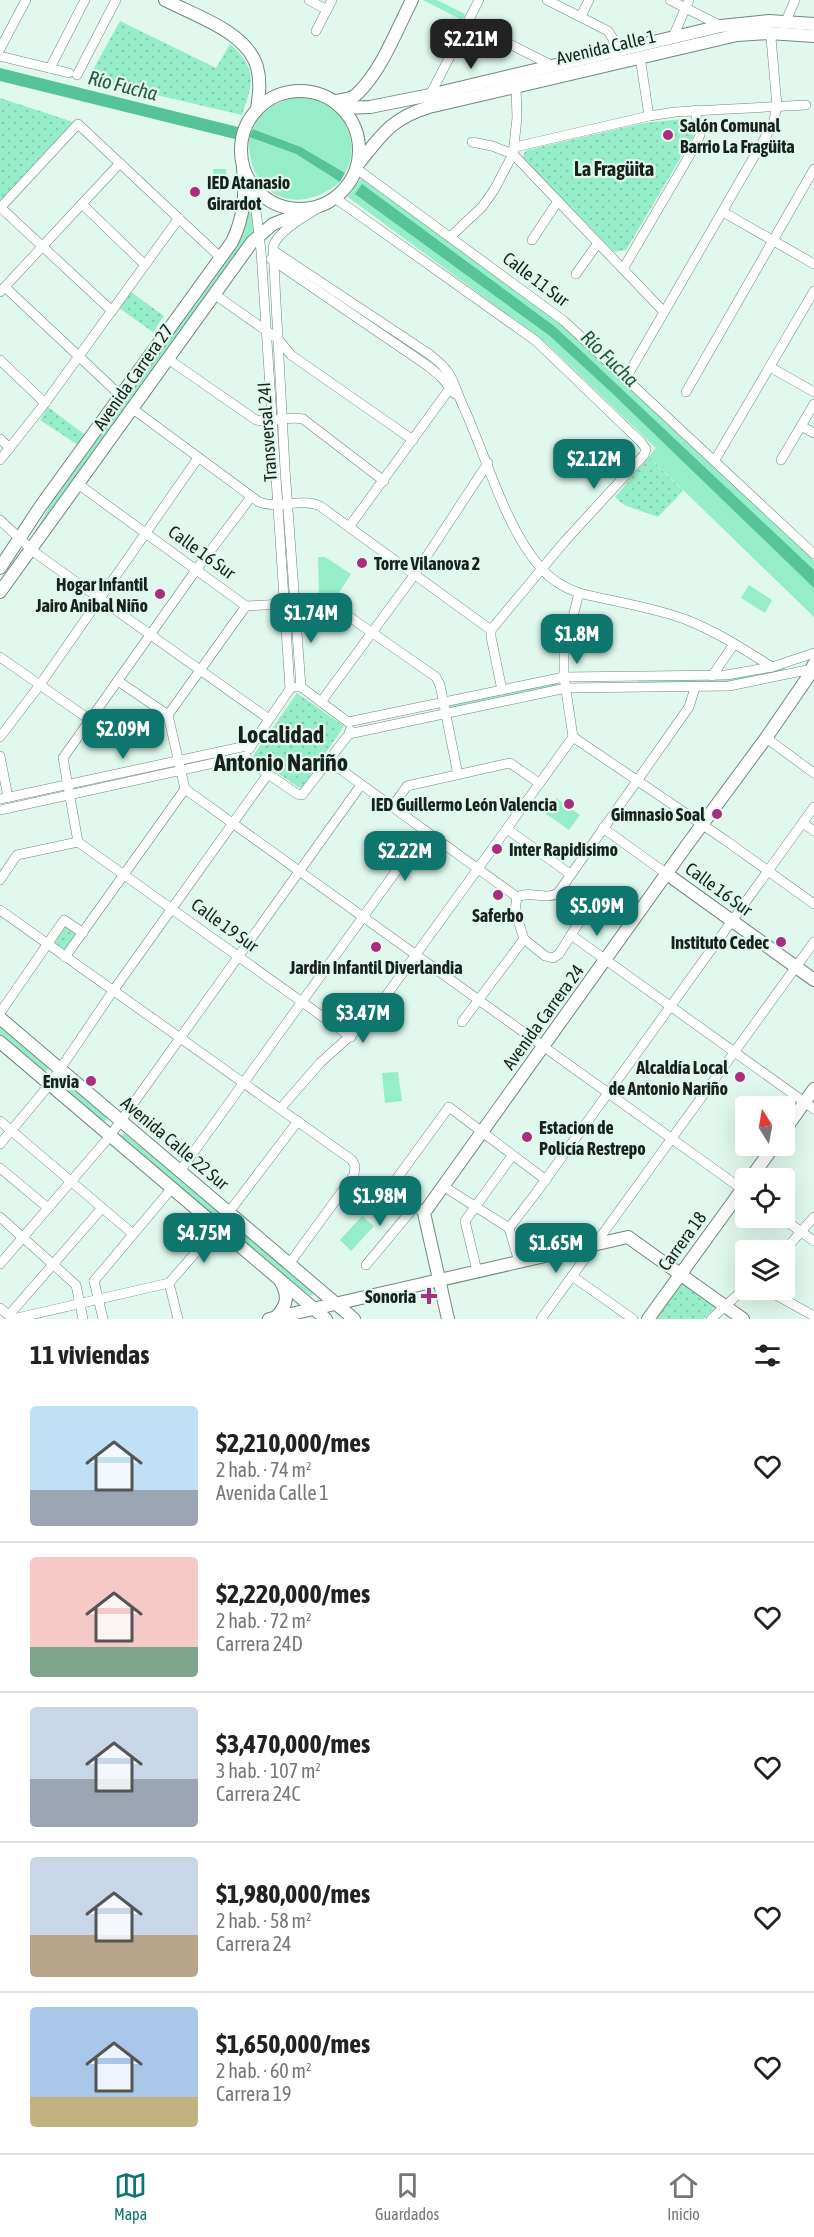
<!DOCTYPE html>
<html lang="es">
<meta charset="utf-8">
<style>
:root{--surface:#fff;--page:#f2f2f2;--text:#222;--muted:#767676;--line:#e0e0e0;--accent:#0f766e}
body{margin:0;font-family:"Asap Condensed",sans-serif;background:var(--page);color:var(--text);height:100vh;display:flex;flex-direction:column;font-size:22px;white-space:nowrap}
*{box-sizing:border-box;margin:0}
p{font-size:20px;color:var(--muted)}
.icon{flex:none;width:33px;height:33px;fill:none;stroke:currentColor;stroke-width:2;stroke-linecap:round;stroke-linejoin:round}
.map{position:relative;height:1319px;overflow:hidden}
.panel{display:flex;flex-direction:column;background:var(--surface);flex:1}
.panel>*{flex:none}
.needle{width:39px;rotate:349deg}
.fabs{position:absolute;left:735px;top:1096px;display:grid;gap:12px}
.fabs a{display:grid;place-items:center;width:60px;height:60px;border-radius:6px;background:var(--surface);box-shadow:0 6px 24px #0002;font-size:30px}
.price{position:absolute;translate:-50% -51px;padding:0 14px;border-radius:12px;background:var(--accent);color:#fff;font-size:20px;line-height:39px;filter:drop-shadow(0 2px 3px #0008)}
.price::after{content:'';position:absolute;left:50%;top:36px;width:18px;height:14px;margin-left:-9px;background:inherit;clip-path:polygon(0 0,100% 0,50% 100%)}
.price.current{background:#222;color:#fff}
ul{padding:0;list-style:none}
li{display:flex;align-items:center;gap:18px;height:150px;padding:0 30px}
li+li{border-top:2px solid var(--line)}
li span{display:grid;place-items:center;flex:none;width:168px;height:120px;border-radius:6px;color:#555}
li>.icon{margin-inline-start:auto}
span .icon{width:72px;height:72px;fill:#fffc;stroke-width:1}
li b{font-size:26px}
h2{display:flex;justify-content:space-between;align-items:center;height:72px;padding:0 30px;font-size:26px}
.dock{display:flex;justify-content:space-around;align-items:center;height:84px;border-top:2px solid var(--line);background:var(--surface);font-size:16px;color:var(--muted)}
.dock a{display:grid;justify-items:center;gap:3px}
.dock .current{color:var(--accent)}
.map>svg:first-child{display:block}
</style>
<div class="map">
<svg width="814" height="1319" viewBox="0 0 814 1319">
<defs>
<pattern id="park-dots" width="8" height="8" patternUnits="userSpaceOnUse" patternTransform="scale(1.5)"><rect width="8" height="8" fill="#95eec9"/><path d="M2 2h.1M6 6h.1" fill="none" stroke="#80ccac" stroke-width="1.8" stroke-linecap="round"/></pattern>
</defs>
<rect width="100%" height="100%" fill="#e0f8ed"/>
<!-- grass -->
<g fill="#95eec9">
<polygon points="423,0 437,0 465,14 462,20"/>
<path d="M293 98C303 98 312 98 321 102 348 113 360 148 345 173L301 147 253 129C260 111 275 103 293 98Z"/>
<path d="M249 137 296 154 340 182C296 219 246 195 249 137Z"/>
<polygon points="213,169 226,169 227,190 214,190"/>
<polygon points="362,177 553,316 693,443 814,561 814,617 649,457 656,448 546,343 348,197"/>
<polygon points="250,200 253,200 257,231 36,534 34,533 44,517 52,500 93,445 175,329 248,211"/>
<polygon points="318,557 325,557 351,574 334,600 329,597 319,597"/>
<polygon points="749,585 772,600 765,613 741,598"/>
<polygon points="784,667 785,670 742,681 638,685 638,680"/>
<polygon points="557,681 558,686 451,709 450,704"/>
<polygon points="556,798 580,815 569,830 545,813"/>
<polygon points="0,1025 49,1068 44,1073 0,1036"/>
<polygon points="398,1072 402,1101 385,1103 382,1073"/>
<polygon points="66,1081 109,1117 103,1123 60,1088"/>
<polygon points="124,1133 314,1291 311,1296 264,1260 120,1138"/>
<polygon points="362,1216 374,1226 351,1251 340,1240"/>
</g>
<!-- park -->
<g fill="url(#park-dots)">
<path d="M120 21 216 68 230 44C258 69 253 83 242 115L88 79Z"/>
<polygon points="0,98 73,122 0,201"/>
<path d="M683 119C690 124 693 129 693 137L626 250 614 252 523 159 524 153 527 150 644 123Z"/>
<polygon points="131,292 164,316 153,332 119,308"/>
<polygon points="48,407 84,434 78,445 40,420"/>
<polygon points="649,457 683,491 658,517 624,505 615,497"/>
<polygon points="297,693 344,726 301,789 253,756"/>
<polygon points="65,924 78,933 64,952 51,943"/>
<polygon points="682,1282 715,1307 703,1319 655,1319"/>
</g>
<!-- water -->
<g fill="#56c399">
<polygon points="0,68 238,127 235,139 0,81"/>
<polygon points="253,129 301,147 345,173 340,182 296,154 249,137"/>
<polygon points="362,184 554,326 575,345 814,570 814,588 613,394 550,336 355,194"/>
</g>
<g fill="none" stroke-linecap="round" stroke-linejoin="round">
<defs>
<g id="minor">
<polyline points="309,0 327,10"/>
<polyline points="547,0 608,31 613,39 618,57"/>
<polyline points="670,0 721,26"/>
<polyline points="581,16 589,0"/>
<polyline points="786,21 795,0"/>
<polyline points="468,23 553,66"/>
<polyline points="316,31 332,0"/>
<polyline points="673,37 689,0"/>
<polyline points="0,49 26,0"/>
<polyline points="0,56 69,73"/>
<polyline points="640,57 649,116"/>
<polyline points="50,68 85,0"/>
<polyline points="77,75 116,0"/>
<polyline points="430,95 479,0"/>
<polyline points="472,142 492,146 513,154 664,312"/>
<polyline points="515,147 649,116 675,112 806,105"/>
<polyline points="357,169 564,321 814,554"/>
<polyline points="253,187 261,251 290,689"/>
<polyline points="335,198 536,341 641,442 646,449 644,455 565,541 491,630 491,637 502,690"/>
<polyline points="82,204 145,265"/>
<polyline points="0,207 112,311"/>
<polyline points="0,208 78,124 221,258"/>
<polyline points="723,212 814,264"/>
<polyline points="450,237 482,207 494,190 513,154 517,118 516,86"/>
<polyline points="532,240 558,201"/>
<path d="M274 251 429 354C455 374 451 379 463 406 486 455 505 528 541 568 551 580 565 588 579 593 615 602 653 607 687 620 717 632 745 650 772 667"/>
<polyline points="271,259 428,366 441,377 455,394"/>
<polyline points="623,269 695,146 700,135 695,110"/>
<polyline points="576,274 598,243"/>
<polyline points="5,287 121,396"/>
<polyline points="0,292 120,163"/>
<polyline points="214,294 278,339 291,355 413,440"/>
<path d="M168 359 256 420C272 423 287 416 303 419L384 481"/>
<polyline points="0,360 45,403"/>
<polyline points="770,367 814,392"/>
<polyline points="626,378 773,124 777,106 771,38 766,29"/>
<polyline points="686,392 814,169"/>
<path d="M133 409 259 502C279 510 300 497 320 506L491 630"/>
<polyline points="801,426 814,433"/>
<polyline points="0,439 10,448"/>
<polyline points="0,460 45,403 179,218"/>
<polyline points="715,460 814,291"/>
<polyline points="781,460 814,404"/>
<polyline points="78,484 246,606 328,602 436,677 440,685 458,775"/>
<polyline points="0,520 34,552 269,719"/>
<polyline points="349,527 453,384"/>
<polyline points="0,657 90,720"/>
<polyline points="712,676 734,644"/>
<polyline points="118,681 168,715"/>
<polyline points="296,687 301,687 348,722"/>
<path d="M301 687 285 469 273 247C277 230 313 212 328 202"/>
<polyline points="321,702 415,574 488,463"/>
<polyline points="168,715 185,789 746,1192"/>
<polyline points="168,715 246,606"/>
<polyline points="348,722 564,677 726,675 772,667 814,653"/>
<polyline points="349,734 566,688 729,686 812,669"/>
<polyline points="0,737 39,686 198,458"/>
<polyline points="573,737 725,840 814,904"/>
<polyline points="766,738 814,773"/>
<polyline points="249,749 290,689"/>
<polyline points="0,756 8,797"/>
<polyline points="246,756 248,760 297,794 302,795 349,734 350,730"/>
<polyline points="329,761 517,897"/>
<polyline points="0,799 251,745"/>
<polyline points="392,807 407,786 510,763 539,783"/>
<polyline points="0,810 246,756"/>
<polyline points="803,823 814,831"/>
<polyline points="603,828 667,874"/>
<polyline points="507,829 570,874"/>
<polyline points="78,842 63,758 196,570 251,497"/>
<polyline points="78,842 351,1037"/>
<polyline points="0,880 17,855 78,842"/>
<path d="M517 897C531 890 545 901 558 893L689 707 695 688"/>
<polyline points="517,897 515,911 524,939"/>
<polyline points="0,910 352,1160 355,1166 354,1175 289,1264"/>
<polyline points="571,935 814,1109"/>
<polyline points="524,939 545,956 553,958 559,954 585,913 583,908 558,893"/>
<polyline points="65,957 185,789"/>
<polyline points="0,1013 64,920 83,933"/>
<polyline points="462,1022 524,939"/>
<polyline points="280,1109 320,1063 370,1018 573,737 564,677 564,652 579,593"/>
<polyline points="0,1121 133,1234"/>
<polyline points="0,1144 50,1084 113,991 268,774"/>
<polyline points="0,1168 48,1208"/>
<polyline points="180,1171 425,831"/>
<polyline points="443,1186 509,1228"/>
<polyline points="229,1212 298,1121"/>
<polyline points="424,1213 397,1191 395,1181 449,1107 546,1180"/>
<polyline points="0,1217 76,1285 83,1319"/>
<polyline points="782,1218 814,1241"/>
<polyline points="509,1228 536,1193 814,807"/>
<polyline points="509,1228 519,1262"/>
<polyline points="784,1251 814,1217"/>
<polyline points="0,1264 110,1136 361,785"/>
<polyline points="366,1265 415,1206"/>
<polyline points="477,1271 465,1221 512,1156"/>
<polyline points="572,1276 633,1319"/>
<polyline points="94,1281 172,1188"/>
<polyline points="94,1281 103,1319"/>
<polyline points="169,1283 178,1319"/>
<polyline points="767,1290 814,1316"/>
<polyline points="0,1308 13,1319"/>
<polyline points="9,1315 102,1208"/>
<polyline points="13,1319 169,1283 218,1227"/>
<polyline points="541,1319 814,942"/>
<polyline points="711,1319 746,1287"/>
</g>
<g id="major">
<path d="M165 0C196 16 247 32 257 67 261 81 259 95 257 109"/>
<circle cx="300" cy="150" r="59"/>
<path d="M334 101C342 100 351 100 357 94 382 70 396 31 412 0"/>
<polyline points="342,108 370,107 430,95 721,26 769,21 814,24"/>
<path d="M359 163C382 134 392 118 429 107L737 35 769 33 814 36"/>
<path d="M0 568 40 507 232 242C244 217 246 195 243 168"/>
<polyline points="0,592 252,242 273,224 315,208"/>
<polyline points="667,874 814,980"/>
<polyline points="0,1018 354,1319"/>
<polyline points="0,1042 326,1319"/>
<polyline points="784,1131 814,1089"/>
<polyline points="750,1179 774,1146"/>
<path d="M276 1317C287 1306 289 1296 281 1282"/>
<polyline points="269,1319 628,1237 743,1319"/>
<polyline points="448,1319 424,1213 687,845 766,738 808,677 814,664"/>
<polyline points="648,1319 746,1184"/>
</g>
</defs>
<!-- minor casing -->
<use href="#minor" stroke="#72877d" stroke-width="10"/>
<!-- major casing -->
<use href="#major" stroke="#72877d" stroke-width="14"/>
<!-- minor -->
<use href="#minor" stroke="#fff" stroke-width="9"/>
<!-- major -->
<use href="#major" stroke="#fff" stroke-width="12"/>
</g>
<!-- markers -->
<g fill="#aa2d7e" stroke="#e0f8ed" stroke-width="2">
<circle cx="668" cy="135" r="6"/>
<circle cx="195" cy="192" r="6"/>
<circle cx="362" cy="563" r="6"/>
<circle cx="160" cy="594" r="6"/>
<circle cx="569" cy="804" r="6"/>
<circle cx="717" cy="814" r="6"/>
<circle cx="497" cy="849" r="6"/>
<circle cx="498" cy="895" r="6"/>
<circle cx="781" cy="942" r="6"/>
<circle cx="376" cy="947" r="6"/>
<circle cx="740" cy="1077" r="6"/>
<circle cx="91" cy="1081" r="6"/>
<circle cx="527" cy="1137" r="6"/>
<path d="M426 1287h6v6h6v6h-6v6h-6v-6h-6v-6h6z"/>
</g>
<g text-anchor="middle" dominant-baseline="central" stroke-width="4.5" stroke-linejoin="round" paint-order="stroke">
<!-- street labels -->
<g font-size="18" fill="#18211d" stroke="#e0f8ed">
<text transform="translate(606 47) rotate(-13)">Avenida Calle 1</text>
<text transform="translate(536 279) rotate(37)">Calle 11 Sur</text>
<text transform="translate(133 377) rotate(-55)">Avenida Carrera 27</text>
<text transform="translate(267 432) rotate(-94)">Transversal 24I</text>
<text transform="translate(202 552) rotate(36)">Calle 16 Sur</text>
<text transform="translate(719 889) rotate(36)">Calle 16 Sur</text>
<text transform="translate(225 925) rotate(36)">Calle 19 Sur</text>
<text transform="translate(543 1017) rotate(-54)">Avenida Carrera 24</text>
<text transform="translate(175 1143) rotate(40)">Avenida Calle 22 Sur</text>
<text transform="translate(682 1241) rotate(-54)">Carrera 18</text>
</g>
<!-- poi labels -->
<g font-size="18" font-weight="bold" fill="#18211d" stroke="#e0f8ed" text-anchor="end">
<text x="680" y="125" text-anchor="start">Salón Comunal<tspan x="680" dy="21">Barrio La Fragüita</tspan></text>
<text x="207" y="182" text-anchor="start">IED Atanasio<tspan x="207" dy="21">Girardot</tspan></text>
<text x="374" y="563" text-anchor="start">Torre Vilanova 2</text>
<text x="148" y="584">Hogar Infantil<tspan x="148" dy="21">Jairo Anibal Niño</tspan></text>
<text x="557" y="804">IED Guillermo León Valencia</text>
<text x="705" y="814">Gimnasio Soal</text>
<text x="509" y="849" text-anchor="start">Inter Rapidisimo</text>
<text x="498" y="915" text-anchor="middle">Saferbo</text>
<text x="769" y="942">Instituto Cedec</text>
<text x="376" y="967" text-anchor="middle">Jardin Infantil Diverlandia</text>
<text x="728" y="1067">Alcaldía Local<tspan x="728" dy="21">de Antonio Nariño</tspan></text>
<text x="79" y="1081">Envia</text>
<text x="539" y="1127" text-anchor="start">Estacion de<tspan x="539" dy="21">Policía Restrepo</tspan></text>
<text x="416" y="1296">Sonoria</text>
</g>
<!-- water labels -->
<g font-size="20" font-style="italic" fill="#275543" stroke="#e0f8ed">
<text transform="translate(123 85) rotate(14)">Río Fucha</text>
<text transform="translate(610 358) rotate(44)">Río Fucha</text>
</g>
<!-- neighbourhood labels -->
<g font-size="20" font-weight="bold" fill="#18211d" stroke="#e0f8ed">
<text x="614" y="168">La Fragüita</text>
</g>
<!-- district labels -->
<g font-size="24" font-weight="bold" fill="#18211d" stroke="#e0f8ed">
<text x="281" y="734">Localidad<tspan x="281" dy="28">Antonio Nariño</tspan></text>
</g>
</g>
</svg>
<div class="fabs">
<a><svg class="needle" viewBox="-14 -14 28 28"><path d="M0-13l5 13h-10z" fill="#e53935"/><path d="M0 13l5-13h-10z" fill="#767676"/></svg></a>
<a><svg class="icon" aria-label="locate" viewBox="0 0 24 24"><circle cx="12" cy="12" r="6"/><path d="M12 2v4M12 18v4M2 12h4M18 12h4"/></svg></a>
<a><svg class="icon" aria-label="layers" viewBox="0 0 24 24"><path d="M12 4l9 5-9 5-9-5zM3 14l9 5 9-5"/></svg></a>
</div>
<b class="price current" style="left:471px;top:70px">$2.21M</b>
<b class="price" style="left:594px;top:490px">$2.12M</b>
<b class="price" style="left:311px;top:644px">$1.74M</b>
<b class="price" style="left:577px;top:665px">$1.8M</b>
<b class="price" style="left:123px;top:760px">$2.09M</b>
<b class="price" style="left:405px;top:882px">$2.22M</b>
<b class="price" style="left:597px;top:937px">$5.09M</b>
<b class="price" style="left:363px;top:1044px">$3.47M</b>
<b class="price" style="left:380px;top:1227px">$1.98M</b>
<b class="price" style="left:204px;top:1264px">$4.75M</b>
<b class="price" style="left:556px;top:1274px">$1.65M</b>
</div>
<section class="panel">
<h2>11 viviendas<svg class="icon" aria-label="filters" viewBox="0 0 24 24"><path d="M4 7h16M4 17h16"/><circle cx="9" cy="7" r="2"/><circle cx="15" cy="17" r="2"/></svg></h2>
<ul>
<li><span style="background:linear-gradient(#bfe0f5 70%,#9aa5b1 0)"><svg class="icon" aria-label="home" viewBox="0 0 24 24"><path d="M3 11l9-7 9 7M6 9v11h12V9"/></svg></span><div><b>$2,210,000/mes</b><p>2 hab. · 74 m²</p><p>Avenida Calle 1</p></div><svg class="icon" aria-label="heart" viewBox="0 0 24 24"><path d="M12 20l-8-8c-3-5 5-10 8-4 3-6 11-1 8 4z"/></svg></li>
<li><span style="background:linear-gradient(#f6c9c9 75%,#7fa58c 0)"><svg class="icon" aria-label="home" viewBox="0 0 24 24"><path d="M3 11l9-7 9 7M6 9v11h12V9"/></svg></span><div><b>$2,220,000/mes</b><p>2 hab. · 72 m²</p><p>Carrera 24D</p></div><svg class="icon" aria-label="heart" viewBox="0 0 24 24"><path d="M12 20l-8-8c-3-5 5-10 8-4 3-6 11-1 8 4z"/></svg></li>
<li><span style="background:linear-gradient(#c9d6e8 60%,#9aa5b1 0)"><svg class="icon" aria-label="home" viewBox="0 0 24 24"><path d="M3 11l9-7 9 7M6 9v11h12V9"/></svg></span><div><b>$3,470,000/mes</b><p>3 hab. · 107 m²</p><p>Carrera 24C</p></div><svg class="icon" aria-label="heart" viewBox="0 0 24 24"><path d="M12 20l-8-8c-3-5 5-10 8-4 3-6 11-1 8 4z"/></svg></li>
<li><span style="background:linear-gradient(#c9d6e8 65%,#b9a48a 0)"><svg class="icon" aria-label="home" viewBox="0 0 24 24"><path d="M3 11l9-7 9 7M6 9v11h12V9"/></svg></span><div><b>$1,980,000/mes</b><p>2 hab. · 58 m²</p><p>Carrera 24</p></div><svg class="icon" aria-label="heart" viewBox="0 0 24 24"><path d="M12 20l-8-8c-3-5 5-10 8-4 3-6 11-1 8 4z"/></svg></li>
<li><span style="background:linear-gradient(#a9c7e8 75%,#c2b280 0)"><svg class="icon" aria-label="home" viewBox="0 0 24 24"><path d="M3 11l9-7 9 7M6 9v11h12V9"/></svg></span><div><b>$1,650,000/mes</b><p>2 hab. · 60 m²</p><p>Carrera 19</p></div><svg class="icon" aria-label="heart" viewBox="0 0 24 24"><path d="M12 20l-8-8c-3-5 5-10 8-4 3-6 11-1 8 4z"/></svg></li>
</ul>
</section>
<nav class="dock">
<a class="current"><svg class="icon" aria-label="map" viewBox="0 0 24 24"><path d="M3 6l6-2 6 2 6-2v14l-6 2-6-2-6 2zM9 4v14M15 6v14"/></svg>Mapa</a>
<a><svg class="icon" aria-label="saved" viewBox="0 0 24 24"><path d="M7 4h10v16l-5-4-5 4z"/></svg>Guardados</a>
<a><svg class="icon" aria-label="home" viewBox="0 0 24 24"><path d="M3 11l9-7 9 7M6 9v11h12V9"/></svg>Inicio</a>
</nav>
